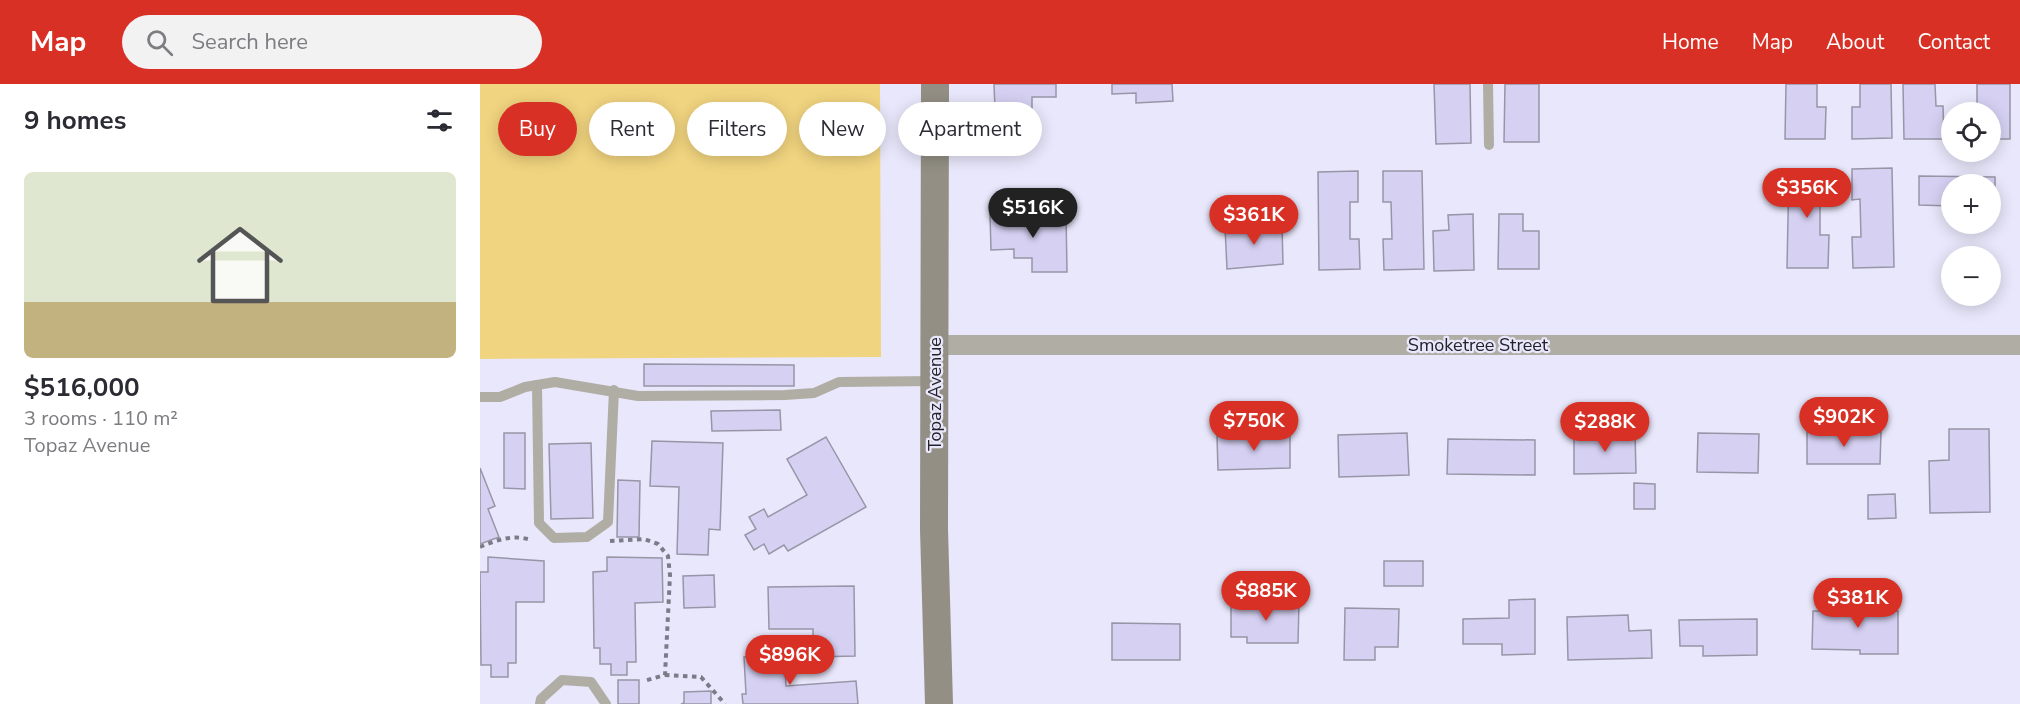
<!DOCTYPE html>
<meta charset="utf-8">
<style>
:root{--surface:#fff;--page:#f2f2f3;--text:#2b2b33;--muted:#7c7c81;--accent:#d93025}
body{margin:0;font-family:"Nunito Sans",sans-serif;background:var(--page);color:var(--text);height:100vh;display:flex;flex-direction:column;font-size:22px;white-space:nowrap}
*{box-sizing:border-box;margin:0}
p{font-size:20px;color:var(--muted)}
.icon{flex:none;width:33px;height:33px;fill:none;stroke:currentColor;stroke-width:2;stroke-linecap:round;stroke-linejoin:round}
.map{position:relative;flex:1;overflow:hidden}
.sheet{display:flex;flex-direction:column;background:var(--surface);width:480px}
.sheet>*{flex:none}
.hud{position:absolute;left:18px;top:18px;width:570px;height:54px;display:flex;gap:12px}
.tools{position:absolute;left:1461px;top:18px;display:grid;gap:12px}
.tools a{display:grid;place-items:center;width:60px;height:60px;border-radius:50%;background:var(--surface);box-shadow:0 3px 15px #0003;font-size:30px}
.price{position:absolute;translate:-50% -51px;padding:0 14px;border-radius:21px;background:var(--accent);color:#fff;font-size:20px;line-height:39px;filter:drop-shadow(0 2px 3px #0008)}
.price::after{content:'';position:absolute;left:50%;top:36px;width:18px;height:14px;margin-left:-9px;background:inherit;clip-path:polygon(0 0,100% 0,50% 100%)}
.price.current{background:#222;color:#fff}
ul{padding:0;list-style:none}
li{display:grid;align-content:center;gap:12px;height:318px;padding:0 24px}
li span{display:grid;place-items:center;height:186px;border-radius:9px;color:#555}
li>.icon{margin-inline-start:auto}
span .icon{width:108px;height:108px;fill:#fffc;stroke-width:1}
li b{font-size:26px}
h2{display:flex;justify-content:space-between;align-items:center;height:72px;padding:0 24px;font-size:26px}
.pill{padding:0 21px;border-radius:27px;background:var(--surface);box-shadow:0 3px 15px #0003;font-size:21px;line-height:54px}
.pill.current{background:var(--accent);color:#fff}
header{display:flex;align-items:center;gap:36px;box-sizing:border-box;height:84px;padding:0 30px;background:var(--accent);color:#fff}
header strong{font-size:28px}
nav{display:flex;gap:33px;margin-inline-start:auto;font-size:21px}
.search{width:420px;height:54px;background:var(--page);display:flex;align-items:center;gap:15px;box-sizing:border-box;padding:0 21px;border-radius:33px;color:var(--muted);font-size:22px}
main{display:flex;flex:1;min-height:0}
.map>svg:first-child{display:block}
</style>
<header>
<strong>Map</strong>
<div class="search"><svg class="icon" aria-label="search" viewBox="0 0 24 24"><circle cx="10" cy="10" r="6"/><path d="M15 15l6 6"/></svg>Search here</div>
<nav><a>Home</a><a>Map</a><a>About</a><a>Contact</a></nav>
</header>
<main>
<section class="sheet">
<h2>9 homes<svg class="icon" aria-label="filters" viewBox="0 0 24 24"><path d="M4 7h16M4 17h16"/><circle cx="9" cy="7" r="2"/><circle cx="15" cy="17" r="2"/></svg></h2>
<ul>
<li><span style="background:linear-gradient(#dfe7d0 70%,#c2b280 0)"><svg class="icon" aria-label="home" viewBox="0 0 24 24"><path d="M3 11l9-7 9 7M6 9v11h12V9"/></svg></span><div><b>$516,000</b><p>3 rooms · 110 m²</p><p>Topaz Avenue</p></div></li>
</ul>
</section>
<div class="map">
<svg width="1540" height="620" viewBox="0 0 1540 620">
<rect width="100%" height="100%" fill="#e9e7fb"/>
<!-- green -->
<polygon fill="#f1d47f" points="0,0 400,0 401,273 0,275"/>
<!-- building -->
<g fill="#d6d1f3" stroke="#9895a7" stroke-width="1.5">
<polygon points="514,0 576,0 576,13 552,13 552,24 515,25"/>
<polygon points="632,0 692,0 693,17 656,19 656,9 632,10"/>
<polygon points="954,0 990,0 991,59 956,60"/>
<polygon points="1025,0 1059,0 1059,58 1024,58"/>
<polygon points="1306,0 1337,0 1337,23 1346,23 1345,55 1305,55"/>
<polygon points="1380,0 1411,0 1412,54 1372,55 1372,23 1380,23"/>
<polygon points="1423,0 1455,0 1456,22 1463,22 1464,55 1424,55"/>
<polygon points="1497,0 1530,0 1530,55 1510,55 1510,28 1488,28 1488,23 1497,23"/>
<polygon points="1412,84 1414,183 1373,184 1372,153 1381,153 1380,115 1372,116 1372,85"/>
<polygon points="1309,85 1348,85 1347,116 1340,115 1340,151 1349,151 1348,184 1307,184"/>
<polygon points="878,87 878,118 870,118 870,155 879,155 880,185 839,186 838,88"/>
<polygon points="903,87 942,87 944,185 904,186 903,155 912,155 911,118 903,118"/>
<polygon points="1439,92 1515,93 1515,123 1510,123 1510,100 1472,100 1472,122 1439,121"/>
<polygon points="586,129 587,188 552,188 552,174 534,174 534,165 511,166 510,130"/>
<polygon points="993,130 994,186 954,187 953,147 969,146 968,131"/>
<polygon points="1019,130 1043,130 1043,147 1059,147 1059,185 1018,185"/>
<polygon points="802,141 803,180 747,185 745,143"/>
<polygon points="164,280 314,281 314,302 164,302"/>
<polygon points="300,326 301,346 232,347 231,327"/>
<polygon points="1469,345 1509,345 1510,428 1450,429 1449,377 1469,376"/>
<polygon points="1327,347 1401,348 1400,380 1327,380"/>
<polygon points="1155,348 1156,389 1094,390 1094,349"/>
<polygon points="24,349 45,349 45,405 24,404"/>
<polygon points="927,349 929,391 859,393 858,351"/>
<polygon points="1218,349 1279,350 1278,389 1217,388"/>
<polygon points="810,350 810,384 738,386 737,352"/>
<polygon points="346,353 386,423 308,467 304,461 289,470 284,460 274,466 265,451 276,445 269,433 284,425 288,433 327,411 307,375"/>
<polygon points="968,355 1055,356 1055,391 967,390"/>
<polygon points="172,357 243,359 240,446 229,445 228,471 197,470 199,403 170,402"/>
<polygon points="111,359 113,434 71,435 69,360"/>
<polygon points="0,384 15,422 8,425 19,453 0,460"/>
<polygon points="138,396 160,397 159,453 137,453"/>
<polygon points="1154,399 1175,400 1175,425 1154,425"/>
<polygon points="1415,410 1416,434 1388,435 1388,411"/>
<polygon points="8,473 64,477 64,518 36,518 36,579 28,579 28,593 11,593 11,581 1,581 0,488 8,488"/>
<polygon points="127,473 182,474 183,518 155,519 156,578 147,578 147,591 131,591 131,580 120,580 120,564 114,564 113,488 127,487"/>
<rect x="904" y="477" width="39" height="25"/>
<polygon points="234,491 235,523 204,524 203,492"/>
<polygon points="374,502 375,572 333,573 333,545 289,545 288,503"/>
<polygon points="1055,515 1055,570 1022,571 1022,560 983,560 983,535 1029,534 1029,516"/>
<polygon points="1369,516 1406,516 1406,527 1418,527 1418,570 1380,570 1380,566 1332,565 1333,527 1369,527"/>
<polygon points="751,518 819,519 818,559 767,559 767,553 751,553"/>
<polygon points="865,524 919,525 918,563 895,563 895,576 864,576"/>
<polygon points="1148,531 1149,547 1171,546 1172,574 1088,576 1087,533"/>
<polygon points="1277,535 1277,571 1223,572 1223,562 1200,562 1199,536"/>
<polygon points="632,539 700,540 700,576 632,576"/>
<polygon points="304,571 306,602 376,597 378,620 263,620 262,610 266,610 264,573"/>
<rect x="138" y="596" width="21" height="24"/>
<polygon points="231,607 231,620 201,620 204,619 204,608"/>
</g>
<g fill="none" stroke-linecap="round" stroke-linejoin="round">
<!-- path -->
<g stroke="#7c7b88" stroke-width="4" stroke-dasharray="4.5 4.5" stroke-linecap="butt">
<polyline points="130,457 164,455 178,460 188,472 190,491 185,591 164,597"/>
<path d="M0 463C16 456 34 450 51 456"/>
<polyline points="185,591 221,593 245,620"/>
</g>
<!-- lane -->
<g stroke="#b0ada5" stroke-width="10">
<polyline points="1008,0 1009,61"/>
<polyline points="57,301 59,439 74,454 107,453 128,438 134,306"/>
<polyline points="0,313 20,313 45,303 75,298 158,312 305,311 334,309 359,298 453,297"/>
<polyline points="60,620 61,615 82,596 111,598 126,620"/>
</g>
<!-- street -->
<polyline stroke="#b0ada5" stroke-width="20" points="456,261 1540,261"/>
<!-- secondary -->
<polyline stroke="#938f84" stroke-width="28" points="455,0 454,445 459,620"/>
</g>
<g text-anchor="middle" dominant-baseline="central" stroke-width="4.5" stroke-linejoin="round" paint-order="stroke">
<!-- street labels -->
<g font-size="18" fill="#232229" stroke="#e9e7fb">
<text x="998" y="261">Smoketree Street</text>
<text transform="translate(455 310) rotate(-90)">Topaz Avenue</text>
</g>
</g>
</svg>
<div class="tools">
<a><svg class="icon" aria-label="locate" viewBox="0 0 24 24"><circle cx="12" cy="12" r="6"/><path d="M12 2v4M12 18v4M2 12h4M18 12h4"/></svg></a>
<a>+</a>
<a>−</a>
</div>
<b class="price" style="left:1327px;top:135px">$356K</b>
<b class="price current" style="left:553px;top:155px">$516K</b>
<b class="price" style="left:774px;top:162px">$361K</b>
<b class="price" style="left:1364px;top:364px">$902K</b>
<b class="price" style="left:774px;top:368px">$750K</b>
<b class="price" style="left:1125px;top:369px">$288K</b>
<b class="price" style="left:786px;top:538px">$885K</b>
<b class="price" style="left:1378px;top:545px">$381K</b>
<b class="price" style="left:310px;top:602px">$896K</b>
<div class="hud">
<a class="pill current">Buy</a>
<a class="pill">Rent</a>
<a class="pill">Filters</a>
<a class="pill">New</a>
<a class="pill">Apartment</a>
</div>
</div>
</main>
